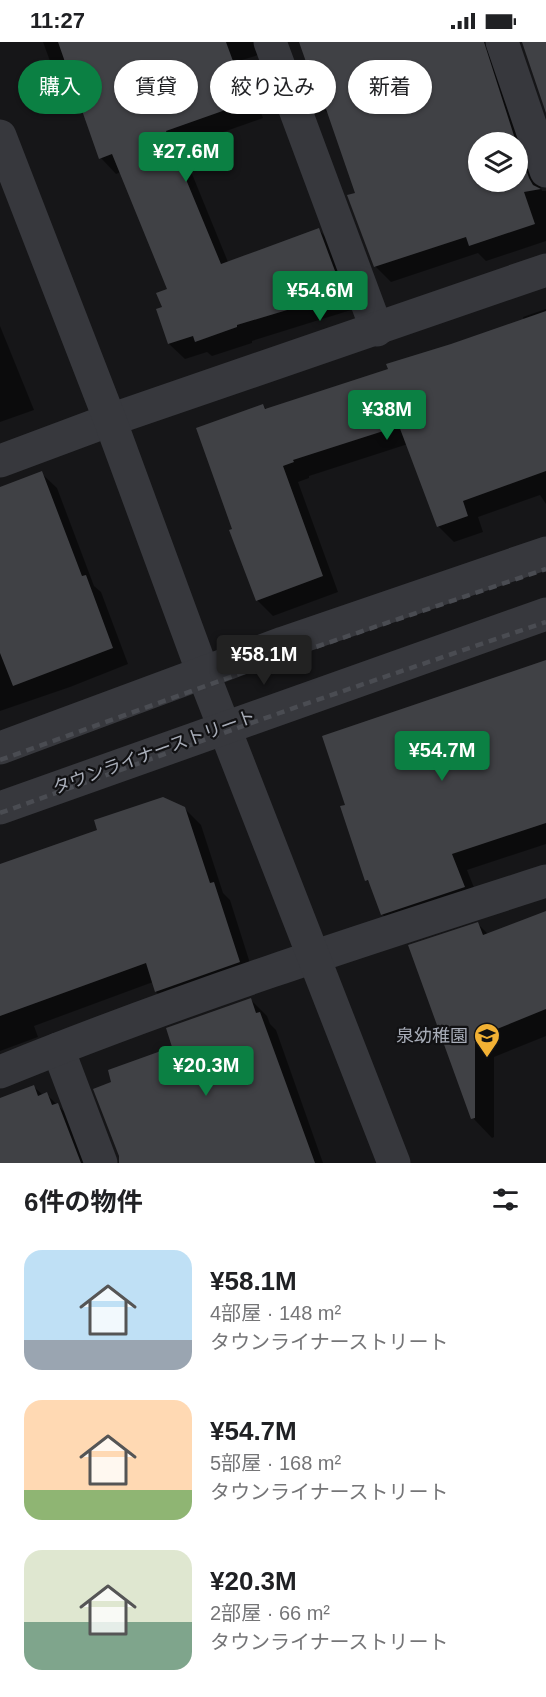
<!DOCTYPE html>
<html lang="ja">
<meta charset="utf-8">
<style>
:root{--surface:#fff;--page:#f6f6f6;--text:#202124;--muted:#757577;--accent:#0b8043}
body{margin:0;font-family:Arial,"Noto Sans JP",sans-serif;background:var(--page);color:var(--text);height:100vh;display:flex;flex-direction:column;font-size:22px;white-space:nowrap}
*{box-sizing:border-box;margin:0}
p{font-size:20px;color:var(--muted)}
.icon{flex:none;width:33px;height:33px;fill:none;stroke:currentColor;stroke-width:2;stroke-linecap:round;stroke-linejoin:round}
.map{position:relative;height:1121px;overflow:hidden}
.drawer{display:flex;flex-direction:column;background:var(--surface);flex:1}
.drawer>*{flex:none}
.banner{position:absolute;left:18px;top:18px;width:510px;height:54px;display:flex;gap:12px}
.fabs{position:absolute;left:468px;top:90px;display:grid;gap:12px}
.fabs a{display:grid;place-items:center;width:60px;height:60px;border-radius:50%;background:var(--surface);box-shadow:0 2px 4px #0004;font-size:30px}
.price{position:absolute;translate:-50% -51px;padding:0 14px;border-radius:6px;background:var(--accent);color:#fff;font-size:20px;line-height:39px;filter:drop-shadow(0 2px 3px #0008)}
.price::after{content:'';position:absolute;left:50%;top:36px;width:18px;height:14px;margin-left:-9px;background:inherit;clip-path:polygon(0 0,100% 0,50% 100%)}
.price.on{background:#222;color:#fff}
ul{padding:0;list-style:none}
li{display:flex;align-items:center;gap:18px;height:150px;padding:0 24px}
li span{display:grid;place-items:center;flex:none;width:168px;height:120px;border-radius:18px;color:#555}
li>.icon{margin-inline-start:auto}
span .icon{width:72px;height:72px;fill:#fffc;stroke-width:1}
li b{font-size:26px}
h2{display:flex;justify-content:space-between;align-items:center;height:72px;padding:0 24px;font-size:26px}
.pill{padding:0 21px;border-radius:27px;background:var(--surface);box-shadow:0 2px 4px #0004;font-size:21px;line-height:54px}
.pill.on{background:var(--accent);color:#fff}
.status{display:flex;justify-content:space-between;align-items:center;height:42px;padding:0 30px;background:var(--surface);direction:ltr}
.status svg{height:16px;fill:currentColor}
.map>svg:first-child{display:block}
</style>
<div class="status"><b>11:27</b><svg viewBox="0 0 49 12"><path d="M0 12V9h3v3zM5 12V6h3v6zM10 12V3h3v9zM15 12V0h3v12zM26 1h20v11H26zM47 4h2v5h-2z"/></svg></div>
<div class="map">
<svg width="546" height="1121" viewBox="0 0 546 1121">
<rect width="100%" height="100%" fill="#161618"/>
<!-- shadow -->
<g fill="#0007" fill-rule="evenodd">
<polygon points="43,0 276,0 268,10 242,18 263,76 181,105 228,220 319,188 334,204 351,268 252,299 252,301 212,314 207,310 185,317 169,302 163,266 169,248 121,130 116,132 101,116 75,43 70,45 54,30"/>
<path d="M301 0H509L499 23 542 149H546V199L486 219 478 211 391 240 375 224 357 152 330 73 324 68ZM478 100H518V140H478Z"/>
<polygon points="546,267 546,462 540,453 478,475 483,490 454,500 438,484 408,402 309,434 309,436 298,440 338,550 273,574 257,558 234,488 263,363 267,368 390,327 524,278 523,275"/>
<polygon points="0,284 34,368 0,380"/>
<polygon points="41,431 57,446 94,544 101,550 128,622 70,645 0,669 0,447"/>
<polygon points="546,619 546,802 467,828 480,861 398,888 382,872 371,843 367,838"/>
<polygon points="184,766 201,783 223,851 230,858 255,937 173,966 156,950 153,940 34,984 38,995 0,1009 0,824"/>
<polygon points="546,871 546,994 494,1015 494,1095 492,1096 473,1076 478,882 489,893"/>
<polygon points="251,958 267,974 270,982 276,988 323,1121 121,1121 113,1041"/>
<polygon points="34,1045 43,1053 46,1052 74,1079 90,1121 0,1121 0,1057"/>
</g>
<!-- building -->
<g fill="#404145">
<polygon points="58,0 226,0 248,60 166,89 221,222 319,186 338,237 332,239 337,253 237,283 237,285 195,300 193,294 168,302 156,267 162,265 156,251 167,247 112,112 99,117"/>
<polygon points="299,0 484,0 516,100 478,100 478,140 518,140 518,104 529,136 533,143 541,147 524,150 535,182 469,204 466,195 374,225 347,153 355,151 326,67 323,68"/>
<polygon points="522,0 546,0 546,71"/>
<polygon points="546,269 546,429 463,459 468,474 437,485 399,384 293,418 294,420 283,424 323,534 256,559 229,488 232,487 196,386 263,362 265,367 388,327 386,322 451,302"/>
<polygon points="42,429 82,534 86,533 113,606 13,644 0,611 0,445"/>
<polygon points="546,618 546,781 452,812 465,845 381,873 368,838 365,839 340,764 345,763 322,694"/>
<polygon points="163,755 185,765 210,841 214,840 240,920 155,950 146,921 0,974 0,822 97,788 94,778"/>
<polygon points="546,869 546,967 475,996 475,1076 471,1077 408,903 478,880 483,893"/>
<polygon points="251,956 256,971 260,970 315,1121 119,1121 119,1114 93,1047 111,1040 108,1028 172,1005 166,986"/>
<polygon points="34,1043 38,1054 47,1050 52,1063 58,1061 81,1121 0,1121 0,1056"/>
</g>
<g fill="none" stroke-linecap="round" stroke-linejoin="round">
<!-- minor -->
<g stroke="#37383d" stroke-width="33">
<polyline points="270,0 377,288"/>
<polyline points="502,0 546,129"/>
<polyline points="0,419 110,378 546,228"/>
<polyline points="58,1007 101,1121"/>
<path d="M0 1030C179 957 362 898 546 839"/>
</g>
<!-- tertiary -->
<g stroke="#37383d" stroke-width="33">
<polyline points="0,94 110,378 203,631 394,1121"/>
<polyline points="0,706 283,601 546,511"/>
<polyline points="0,766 546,572"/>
</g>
<!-- rail -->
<g stroke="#4a4c52" stroke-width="4.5" stroke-dasharray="8 6" stroke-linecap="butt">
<polyline points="0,718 289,614 546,527"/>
<polyline points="0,771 302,663 546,580"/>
</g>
</g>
<!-- icons -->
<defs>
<symbol id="school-pin" viewBox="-11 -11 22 30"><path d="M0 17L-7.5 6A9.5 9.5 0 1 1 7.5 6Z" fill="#f2b134" stroke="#111113"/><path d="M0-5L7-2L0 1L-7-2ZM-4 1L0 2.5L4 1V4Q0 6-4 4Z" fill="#111"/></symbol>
</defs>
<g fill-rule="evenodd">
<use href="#school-pin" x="472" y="979" width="30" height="40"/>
</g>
<g text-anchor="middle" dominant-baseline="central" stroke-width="4.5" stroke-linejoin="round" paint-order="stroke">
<!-- street labels -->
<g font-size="18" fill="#a8adb8" stroke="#111113">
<text transform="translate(154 710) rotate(-20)">タウンライナーストリート</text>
</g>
<!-- poi labels -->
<g font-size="18" fill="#a8adb8" stroke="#111113" text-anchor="end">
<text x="468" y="994">泉幼稚園</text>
</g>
</g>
</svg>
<div class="fabs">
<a><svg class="icon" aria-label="layers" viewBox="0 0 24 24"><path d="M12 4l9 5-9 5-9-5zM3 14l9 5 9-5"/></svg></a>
</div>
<b class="price" style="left:186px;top:141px">¥27.6M</b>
<b class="price" style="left:320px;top:280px">¥54.6M</b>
<b class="price" style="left:387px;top:399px">¥38M</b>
<b class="price on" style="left:264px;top:644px">¥58.1M</b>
<b class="price" style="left:442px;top:740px">¥54.7M</b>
<b class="price" style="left:206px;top:1055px">¥20.3M</b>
<div class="banner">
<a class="pill on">購入</a>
<a class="pill">賃貸</a>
<a class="pill">絞り込み</a>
<a class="pill">新着</a>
</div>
</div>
<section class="drawer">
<h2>6件の物件<svg class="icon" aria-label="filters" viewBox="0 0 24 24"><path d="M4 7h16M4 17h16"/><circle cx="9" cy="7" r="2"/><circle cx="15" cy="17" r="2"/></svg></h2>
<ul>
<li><span style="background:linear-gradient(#bfe0f5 75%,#9aa5b1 0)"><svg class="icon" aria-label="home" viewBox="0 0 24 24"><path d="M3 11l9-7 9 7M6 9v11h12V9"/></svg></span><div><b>¥58.1M</b><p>4部屋 · 148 m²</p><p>タウンライナーストリート</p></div></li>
<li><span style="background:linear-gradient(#ffd9b3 75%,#8fb573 0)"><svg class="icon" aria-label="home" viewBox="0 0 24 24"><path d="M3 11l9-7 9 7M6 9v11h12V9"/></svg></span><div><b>¥54.7M</b><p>5部屋 · 168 m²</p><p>タウンライナーストリート</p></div></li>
<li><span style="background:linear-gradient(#dfe7d0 60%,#7fa58c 0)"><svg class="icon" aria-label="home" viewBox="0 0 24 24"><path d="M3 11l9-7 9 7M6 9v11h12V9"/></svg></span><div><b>¥20.3M</b><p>2部屋 · 66 m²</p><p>タウンライナーストリート</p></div></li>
</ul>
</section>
